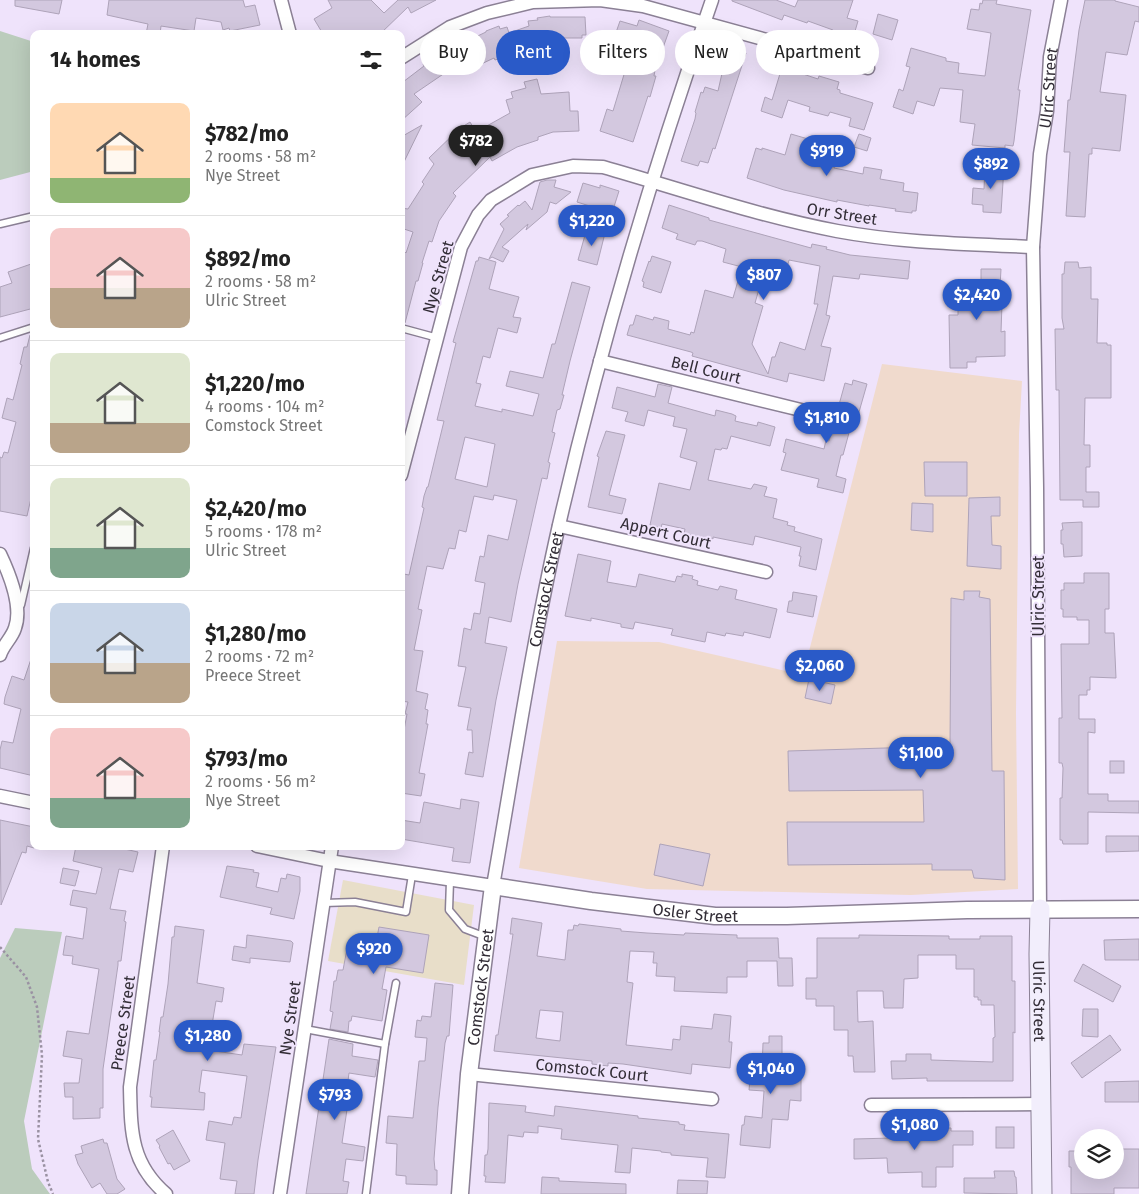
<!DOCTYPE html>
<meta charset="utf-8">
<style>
:root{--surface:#fff;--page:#f2f2f2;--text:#222;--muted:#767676;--line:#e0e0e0;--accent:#2a5ac8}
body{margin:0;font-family:"Fira Sans",sans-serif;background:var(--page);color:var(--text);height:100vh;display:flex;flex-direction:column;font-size:19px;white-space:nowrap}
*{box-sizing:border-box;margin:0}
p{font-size:16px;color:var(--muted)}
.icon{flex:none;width:28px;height:28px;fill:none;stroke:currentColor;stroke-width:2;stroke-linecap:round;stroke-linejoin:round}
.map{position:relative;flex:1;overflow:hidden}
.side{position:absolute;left:30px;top:30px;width:375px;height:820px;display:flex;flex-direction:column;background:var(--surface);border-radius:10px;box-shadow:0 5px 20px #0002}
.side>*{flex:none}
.guide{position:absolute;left:420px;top:30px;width:475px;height:45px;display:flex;gap:10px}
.tools{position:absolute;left:1074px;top:1129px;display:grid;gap:10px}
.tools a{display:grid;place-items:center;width:50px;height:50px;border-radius:50%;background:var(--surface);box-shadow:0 5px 20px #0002;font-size:25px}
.price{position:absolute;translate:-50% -42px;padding:0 11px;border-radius:18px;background:var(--accent);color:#fff;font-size:16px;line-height:32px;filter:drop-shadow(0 1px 2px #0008)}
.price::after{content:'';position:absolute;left:50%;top:30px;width:15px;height:11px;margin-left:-8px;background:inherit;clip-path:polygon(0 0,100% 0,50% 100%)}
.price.active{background:#222;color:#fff}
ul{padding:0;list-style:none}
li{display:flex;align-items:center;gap:15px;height:125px;padding:0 20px}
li+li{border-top:1px solid var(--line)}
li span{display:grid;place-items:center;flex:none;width:140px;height:100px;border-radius:10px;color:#555}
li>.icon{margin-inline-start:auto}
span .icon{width:60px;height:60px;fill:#fffc;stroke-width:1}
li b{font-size:21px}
h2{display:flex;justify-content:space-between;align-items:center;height:60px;padding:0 20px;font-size:21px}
.tag{padding:0 18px;border-radius:22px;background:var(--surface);box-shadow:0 5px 20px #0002;font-size:18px;line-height:45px}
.tag.active{background:var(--accent);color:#fff}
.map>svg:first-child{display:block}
</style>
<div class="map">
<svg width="1139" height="1194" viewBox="0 0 1139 1194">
<rect width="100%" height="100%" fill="#efe3fb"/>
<!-- commercial -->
<polygon fill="#e8dec9" points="343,880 474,905 464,985 328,961"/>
<!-- education -->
<polygon fill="#f0dacd" points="882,364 1022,381 1019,434 1016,713 1018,889 911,895 647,889 519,868 557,641 659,642 803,675"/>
<!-- green -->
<g fill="#bbccbc">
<polygon points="0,31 34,42 34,171 0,180"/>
<polygon points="15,928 62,932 24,1121 32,1169 50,1194 0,1194 0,958"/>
</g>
<!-- building -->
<g fill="#d3c8df" stroke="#aea3b9" fill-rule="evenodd">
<polygon points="15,0 62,0 59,14 15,6"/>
<polygon points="109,0 243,0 245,7 255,5 260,25 230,31 229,28 223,30 221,22 196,18 194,31 161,26 160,34 146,34 148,24 107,15"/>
<polygon points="328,0 371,0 384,13 398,0 436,0 411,13 408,7 380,34 323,34 314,19 332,8"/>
<polygon points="732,0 776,0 795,7 798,0 853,0 847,18 858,21 853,38 832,32 833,30 808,21 807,23 784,15 782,20 732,1"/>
<polygon points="983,0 997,0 996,4 1031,10 1018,90 1020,90 1014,141 1013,146 1005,145 1005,148 972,145 975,124 960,122 963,90 940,88 934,106 917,101 913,114 893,107 899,89 903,91 910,67 906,66 911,48 946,58 946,61 959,63 958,73 985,76 991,33 967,29 971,9 979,10 980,3 982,4"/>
<polygon points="1085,0 1115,0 1115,1 1139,7 1139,22 1135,21 1127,55 1106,52 1100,92 1126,95 1120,151 1092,148 1092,154 1089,154 1085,217 1066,216 1070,152 1064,152 1068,100 1070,100 1079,30"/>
<polygon points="878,14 898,20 892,40 873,34"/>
<polygon points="550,16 550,17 585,17 586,35 582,35 582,38 555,38 555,44 538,46 543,68 529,72 524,50 495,60 494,58 462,73 458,64 414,94 422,102 401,121 401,81 403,82 424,66 423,64 443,50 464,40 465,42 486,32 486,31 499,26 500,29 507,27 509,33 529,26 528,21 538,20 537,18"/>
<polygon points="639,20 669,31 655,70 654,76 656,76 650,97 648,96 633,142 600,131 607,109 613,111 632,48 613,41 620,21 637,26"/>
<polygon points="720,45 746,53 715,149 713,148 708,163 700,161 698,166 681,161 695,119 696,113 695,112 701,92 703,93 705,87 718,91 723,69 712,66"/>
<polygon points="782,67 818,79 819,76 839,82 837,89 840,90 840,93 873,103 864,130 849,126 851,118 830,112 828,116 809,111 810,107 788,100 782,118 761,111 765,97 772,100"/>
<polygon points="537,79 541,94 569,92 570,111 578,111 579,131 553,132 538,137 538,140 517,147 492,161 490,157 453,193 456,196 439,221 432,242 429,241 422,263 423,263 418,281 416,281 405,323 401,322 401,257 403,258 405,252 406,253 413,232 401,228 401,208 408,209 424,184 422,182 434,164 429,158 459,129 470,122 476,132 510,113 506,100 513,98 511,92 526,88 524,82"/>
<polygon points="422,125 401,168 401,137"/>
<polygon points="791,134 839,148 834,168 863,174 864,167 882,170 880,179 904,183 903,191 918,193 916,211 912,211 912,213 895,211 896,209 869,205 869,206 837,200 837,202 784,190 747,178 756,148 762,150 762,148 785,155"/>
<polygon points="859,134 871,138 867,151 854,147"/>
<polygon points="985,165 1004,167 1001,213 983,212 983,205 972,204 973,188 984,189"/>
<polygon points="547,180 556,180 554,187 571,192 556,204 550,202 547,212 526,230 528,224 502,247 509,251 503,262 492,257 489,259 504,229 500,224 509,216 507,215 518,205 519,206 525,201 532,210 540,182"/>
<polygon points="583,183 600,188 600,185 619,191 612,213 577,202"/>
<path d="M669 205 709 218V220L811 248 812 244 827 247 826 249 850 255 910 261 908 279 860 274 859 279 833 276 826 315 830 316 821 346 831 348 824 381 789 373 787 382 692 356 693 353 691 352 627 335 630 325H633L636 315 653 320 654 317 669 321 668 329 690 335 691 332 694 333 705 290 733 298 742 267 723 262 726 249 702 241H697L695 245 676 239 678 234 662 228ZM789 260 820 266 814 304H818L805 350 780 342 775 357H772L768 374 752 344 763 306 755 303 763 275 784 279Z"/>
<polygon points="587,228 605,233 597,265 578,260"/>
<polygon points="652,256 671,262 661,293 643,287 644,282 642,281 649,261 650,262"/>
<path d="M479 257 496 262 489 289 519 297 513 317 521 318 517 333 498 328 490 358 483 356 476 383 481 384 475 406 502 412V409L533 416 539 394 506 386 510 371 543 378 552 344H555L572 282 590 287 570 361 562 395H564L560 409 557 410 552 432 555 433 548 462 550 463 547 479 542 478 518 584 511 622 489 617 485 643 507 647 496 700 483 777 465 774 469 752 473 753 472 730H467L471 708 458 706 466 667 458 666 464 628 471 630 474 613 480 614 485 583 475 581 480 556 484 557 488 535 508 540 517 500 494 495 493 500 474 496 466 532 459 530 455 549 449 548 443 569 427 566 418 609 422 610 414 650 423 651 416 691 428 694 425 709 428 710 426 724H428L419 773 425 774 421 796 401 793V746L407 714H405L408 702 401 701V585L404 574 409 575 424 508 422 507 424 496 427 487H428L444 421 437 420 456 343 453 342 476 261H478ZM465 437 495 444 487 487 455 479Z"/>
<polygon points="1065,262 1078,262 1079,268 1091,267 1091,299 1098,299 1097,343 1107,343 1107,345 1111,345 1111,398 1085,398 1084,445 1090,445 1090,467 1086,467 1086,492 1099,492 1099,507 1083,507 1083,500 1060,500 1059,390 1056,390 1055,329 1064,329 1062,318 1062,274 1064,274"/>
<polygon points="34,263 34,308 0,317 0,287 12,283 8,272"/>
<polygon points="981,269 1001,269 999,304 1002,304 1001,332 1005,331 1005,356 976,357 976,362 967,362 967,368 950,368 949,315 958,315 958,283 981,283"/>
<polygon points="30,335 34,336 34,485 27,516 0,511 0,457 2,458 4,452 8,453 16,422 2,418 7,398 13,400 22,365 20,364 24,347 27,347"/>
<polygon points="853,380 867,384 857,419 853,418 843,455 841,455 836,476 846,479 843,493 817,487 819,479 781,470 786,453 783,452 786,439 824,449 826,440 829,441 845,383 852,385"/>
<polygon points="658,384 672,387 668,403 715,416 716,410 732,414 736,416 735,421 757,426 758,422 775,427 770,446 731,436 727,449 722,448 721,450 715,449 708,480 751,489 754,484 767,487 764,496 777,499 773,518 788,522 787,525 795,527 794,531 822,539 816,570 799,566 801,556 799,556 801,547 755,536 753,545 713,537 713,539 684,534 685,529 662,524 661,528 650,525 659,483 690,490 697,462 680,457 687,429 673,426 675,417 648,410 644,426 625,421 628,412 612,408 617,387 655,397"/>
<polygon points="606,431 625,435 609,495 626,499 622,514 588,507 598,462 599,457 597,456"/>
<polygon points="924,462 967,462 967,496 925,496"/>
<polygon points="1000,497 1000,516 991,516 992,545 1001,546 1001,569 967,566 969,498"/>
<polygon points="912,503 933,504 933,532 911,530"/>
<polygon points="1082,522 1082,556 1064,557 1063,544 1061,544 1061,530 1063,530 1062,523"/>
<polygon points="578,554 611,561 607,582 636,587 639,574 675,582 677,576 682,577 682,574 693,576 692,579 698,581 697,585 718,590 720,586 737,590 735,599 777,609 770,638 744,632 743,636 726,633 725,636 707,632 705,642 671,635 673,629 635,622 633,629 621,627 621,624 591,618 591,621 565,616"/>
<polygon points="1084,573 1109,573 1109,609 1105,609 1105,633 1114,633 1116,678 1090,677 1090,690 1087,690 1087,695 1079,695 1079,719 1095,719 1095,733 1088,732 1088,794 1108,794 1108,801 1139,801 1139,813 1088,812 1088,844 1063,844 1062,840 1060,840 1060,798 1062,798 1063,768 1062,763 1059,763 1059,718 1062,718 1061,644 1089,644 1089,620 1077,620 1077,617 1063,617 1063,609 1061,609 1061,590 1064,590 1064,583 1084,583"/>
<polygon points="964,591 980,591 979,597 990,599 992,771 1004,771 1005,880 974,878 972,870 932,870 932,864 788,865 787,822 924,822 923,790 789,791 788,751 950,746 951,598 964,600"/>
<polygon points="793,592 817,596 813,617 787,612 789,601 792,601"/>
<polygon points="32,656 34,656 34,776 0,768 0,750 2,741 13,743 21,709 4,704 5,697 12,676 24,680"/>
<polygon points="809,679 835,685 831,704 805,698"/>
<rect x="1110" y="761" width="14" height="12"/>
<polygon points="461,799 479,802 470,863 452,861 454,848 401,839 401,820 420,823 424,802 460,809"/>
<polygon points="0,820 34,827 34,848 27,846 26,853 22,852 1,905"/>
<polygon points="1106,836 1139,836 1139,851 1106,852"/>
<polygon points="660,844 710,854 703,886 654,875"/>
<polygon points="76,846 111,846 138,852 133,872 119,869 110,909 126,911 124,921 126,922 121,961 118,961 118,965 103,1069 103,1108 100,1108 100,1118 73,1119 73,1097 65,1097 64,1083 79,1083 82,1059 63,1056 67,1031 89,1034 99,969 72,964 73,956 63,955 66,936 83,939 87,908 70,905 73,890 96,894 102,868 73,861"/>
<polygon points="227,866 254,870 253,872 259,873 256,887 278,892 281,878 286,879 287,874 300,877 300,891 294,919 270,914 272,908 220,897"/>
<polygon points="63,868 79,871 75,886 60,883"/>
<path d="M512 918 542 923 537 956 565 960 568 930H573L574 925 578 926 579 924 621 929V931L647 933 684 935 685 933 737 935V938H778L779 958H792L793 986H778L777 961H747V977H727V993L674 991 675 977 656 976 657 963H653L654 952 630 951 627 982 633 983 626 1045 672 1050 673 1039 680 1040 681 1026 712 1029 714 1014 731 1016 729 1042H732L730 1068 692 1064 691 1074 623 1064 608 1063V1066L592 1064V1061L494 1051 496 1035H498L513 934H510ZM540 1010 563 1012 560 1041 536 1038Z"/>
<polygon points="175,926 204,930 197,983 224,988 222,1002 216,1001 210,1037 217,1038 215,1051 242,1055 244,1044 276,1047 258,1160 254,1194 235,1194 237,1181 220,1179 225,1143 206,1140 209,1121 232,1125 234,1117 241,1118 247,1076 202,1070 199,1092 205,1093 204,1110 151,1107 152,1097 150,1097 154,1060 156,1060 160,1032 159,1032 161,1017 163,1017 168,984 172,937 174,937"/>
<polygon points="379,927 429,935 423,973 386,967 382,989 387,990 382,1021 352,1016 351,1021 349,1021 348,1032 330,1029 333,1012 330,1011 334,981 336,981 338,970 343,970 347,949 374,953"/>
<polygon points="247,935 291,941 293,943 290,962 250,958 250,963 232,960 234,946 246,948"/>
<polygon points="859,935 949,936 949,939 980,939 980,936 1012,936 1012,981 1015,981 1015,1033 1013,1032 1013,1081 927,1081 927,1078 892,1079 891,1061 906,1061 906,1054 931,1054 931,1060 993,1062 993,1038 995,1037 994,1005 981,1005 981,1000 978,1000 978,997 974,997 974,969 956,969 956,955 918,955 918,978 904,979 903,1008 884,1008 883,991 857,991 858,1022 873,1021 875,1072 854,1072 853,1056 848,1056 848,1030 834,1030 834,1006 816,1006 816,999 806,999 806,978 817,978 817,938 859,938"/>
<polygon points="1139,939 1139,960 1105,960 1104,940"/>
<polygon points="1083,964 1121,986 1113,1002 1074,981"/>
<polygon points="435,983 453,985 449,1036 447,1036 445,1043 438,1107 434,1159 435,1170 437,1170 437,1185 406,1184 406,1176 396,1175 397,1144 386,1143 388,1116 413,1118 419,1061 425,1061 427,1038 415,1037 417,1020 421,1021 422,1016 431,1017"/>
<polygon points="1083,1009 1098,1009 1098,1037 1082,1036"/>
<polygon points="1110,1035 1121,1050 1082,1078 1071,1063"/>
<polygon points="769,1036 782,1036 782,1072 801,1073 801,1101 790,1100 788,1120 772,1119 770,1148 740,1145 742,1125 744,1125 745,1116 762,1118 764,1091 749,1090 751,1069 762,1070 763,1043 769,1043"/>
<polygon points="329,1039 353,1044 352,1056 378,1060 375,1077 349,1073 345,1103 348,1103 342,1143 365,1147 363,1161 346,1159 343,1181 349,1182 347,1194 306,1194"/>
<polygon points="1139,1081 1139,1102 1105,1102 1105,1082"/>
<polygon points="489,1103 526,1106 525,1112 554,1116 555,1106 638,1116 638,1118 679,1122 679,1124 685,1125 684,1130 729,1134 725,1178 706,1177 708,1158 671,1155 671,1153 661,1152 661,1151 632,1148 630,1173 615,1172 618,1145 561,1139 562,1129 538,1126 538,1133 524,1132 523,1137 508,1135 505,1183 485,1182 486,1176 484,1176 485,1155 487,1155 488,1149"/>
<rect x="996" y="1127" width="18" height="21"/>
<polygon points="951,1128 951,1131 973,1131 973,1145 953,1145 953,1167 936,1167 936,1187 922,1187 922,1172 888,1173 887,1158 854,1159 854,1139 892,1138 892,1131 928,1131 928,1129"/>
<polygon points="173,1130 190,1161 174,1170 170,1163 168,1164 159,1147 160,1146 156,1140"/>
<polygon points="103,1139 104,1143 107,1143 117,1179 125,1189 117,1194 107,1194 100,1183 92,1188 78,1164 75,1155 83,1153 81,1146"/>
<polygon points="1115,1149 1139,1149 1139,1188 1114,1188 1114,1194 1071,1194 1071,1167 1069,1167 1069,1151 1082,1151 1082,1170 1115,1170"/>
<polygon points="994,1171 1014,1171 1015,1177 1016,1177 1017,1194 964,1193 964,1178 995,1178"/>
<polygon points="542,1177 559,1178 559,1181 626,1184 626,1194 541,1194"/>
<polygon points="678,1180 708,1181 707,1194 677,1194"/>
</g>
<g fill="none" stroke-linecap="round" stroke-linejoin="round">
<defs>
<g id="service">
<polyline points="0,224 34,216"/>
<polyline points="401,328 438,338"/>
<polyline points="0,338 34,327"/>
<polyline points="21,605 34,548"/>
<polyline points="450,881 449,910 465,929 486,937"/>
<polyline points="324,903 355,902 406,912 412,875"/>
<polyline points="305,1029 385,1044 366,1194"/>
<polyline points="385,1044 396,983"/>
</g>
<g id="minor">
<polyline points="281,0 290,34"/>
<polyline points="401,58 450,27 487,13 533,2 600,0 643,6 868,68"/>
<polyline points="600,361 805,411"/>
<path d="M401 475 461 247 478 215 491 200 532 175 573 166 603 167C680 189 758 216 837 231 901 243 968 244 1033 247"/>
<polyline points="559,526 766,572"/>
<path d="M0 554C9 573 23 606 15 628 12 638 3 645 0 655"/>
<polyline points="0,796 34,803"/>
<path d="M163 846 130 1087C131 1130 130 1163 166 1194"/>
<path id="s1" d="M257 846 329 861 493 886C514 766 532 644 559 525 600 347 652 172 712 0"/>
<path id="s2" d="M1040 909 1037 487 1033 247 1040 154 1047 111 1050 57 1061 0"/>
<polyline points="469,1074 712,1099"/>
<polyline points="871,1105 1041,1104"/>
<polyline points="280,1194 332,846"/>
</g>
<g id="tertiary">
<path id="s3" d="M460 1194 469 1074 493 886 591 901 715 916H787L967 910 1139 909"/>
</g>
<g id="secondary">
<path id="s4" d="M1040 909 1039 954 1042 1194"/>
</g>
</defs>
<!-- service casing -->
<use href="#service" stroke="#8b8095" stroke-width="9"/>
<!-- minor casing -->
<use href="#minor" stroke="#8b8095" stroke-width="15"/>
<!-- tertiary casing -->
<use href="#tertiary" stroke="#8b8095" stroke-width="19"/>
<!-- secondary casing -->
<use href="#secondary" stroke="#8b8095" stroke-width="21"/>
<!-- path -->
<polyline stroke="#9a91a2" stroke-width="2.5" stroke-dasharray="2.5 2.5" stroke-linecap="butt" points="0,947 26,977 37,1007 42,1055 38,1139 48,1182 53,1194"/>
<!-- service -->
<use href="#service" stroke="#fff" stroke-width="6"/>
<!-- minor -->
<use href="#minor" stroke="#fff" stroke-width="12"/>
<!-- tertiary -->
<use href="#tertiary" stroke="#fff" stroke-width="16"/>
<!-- secondary -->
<use href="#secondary" stroke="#f2eefc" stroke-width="19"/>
</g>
<g text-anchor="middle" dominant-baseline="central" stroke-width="4" stroke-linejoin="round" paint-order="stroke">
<!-- street labels -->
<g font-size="16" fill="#322d36" stroke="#efe3fb">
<text stroke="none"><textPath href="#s2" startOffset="822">Ulric Street</textPath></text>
<text transform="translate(842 214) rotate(9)">Orr Street</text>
<text transform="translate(438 277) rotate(-74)">Nye Street</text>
<text transform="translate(706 370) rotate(14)">Bell Court</text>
<text transform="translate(666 533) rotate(13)">Appert Court</text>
<text stroke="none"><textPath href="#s1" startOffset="541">Comstock Street</textPath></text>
<text transform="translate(1038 596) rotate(-90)">Ulric Street</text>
<text stroke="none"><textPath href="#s3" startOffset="514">Osler Street</textPath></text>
<text stroke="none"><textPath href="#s3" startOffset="208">Comstock Street</textPath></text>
<text stroke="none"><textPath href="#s4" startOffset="92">Ulric Street</textPath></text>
<text transform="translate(290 1018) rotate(-82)">Nye Street</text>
<text transform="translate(123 1023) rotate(-82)">Preece Street</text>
<text transform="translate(592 1070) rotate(6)">Comstock Court</text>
</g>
</g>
</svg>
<div class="tools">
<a><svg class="icon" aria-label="layers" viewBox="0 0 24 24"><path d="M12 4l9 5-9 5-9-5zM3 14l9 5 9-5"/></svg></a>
</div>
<b class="price active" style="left:476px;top:167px">$782</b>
<b class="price" style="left:827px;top:177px">$919</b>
<b class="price" style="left:991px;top:190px">$892</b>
<b class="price" style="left:592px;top:247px">$1,220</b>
<b class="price" style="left:764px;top:301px">$807</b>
<b class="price" style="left:977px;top:321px">$2,420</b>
<b class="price" style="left:827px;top:444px">$1,810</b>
<b class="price" style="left:820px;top:692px">$2,060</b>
<b class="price" style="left:921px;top:779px">$1,100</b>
<b class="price" style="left:374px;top:975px">$920</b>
<b class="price" style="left:208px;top:1062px">$1,280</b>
<b class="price" style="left:771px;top:1095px">$1,040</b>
<b class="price" style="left:335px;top:1121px">$793</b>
<b class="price" style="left:915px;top:1151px">$1,080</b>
<div class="guide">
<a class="tag">Buy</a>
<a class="tag active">Rent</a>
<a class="tag">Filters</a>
<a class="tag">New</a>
<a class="tag">Apartment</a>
</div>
<section class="side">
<h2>14 homes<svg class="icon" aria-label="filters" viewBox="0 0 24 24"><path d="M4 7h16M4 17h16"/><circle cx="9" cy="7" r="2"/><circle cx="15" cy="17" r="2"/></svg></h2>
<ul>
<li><span style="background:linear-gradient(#ffd9b3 75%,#8fb573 0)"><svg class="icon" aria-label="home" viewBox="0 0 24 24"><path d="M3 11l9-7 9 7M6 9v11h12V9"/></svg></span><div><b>$782/mo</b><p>2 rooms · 58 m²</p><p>Nye Street</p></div></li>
<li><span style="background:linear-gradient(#f6c9c9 60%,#b9a48a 0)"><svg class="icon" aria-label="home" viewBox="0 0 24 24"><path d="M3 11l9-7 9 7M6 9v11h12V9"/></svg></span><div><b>$892/mo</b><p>2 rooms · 58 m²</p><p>Ulric Street</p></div></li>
<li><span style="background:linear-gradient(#dfe7d0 70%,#b9a48a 0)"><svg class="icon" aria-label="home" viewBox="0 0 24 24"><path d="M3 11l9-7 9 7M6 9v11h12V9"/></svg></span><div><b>$1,220/mo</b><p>4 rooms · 104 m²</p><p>Comstock Street</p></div></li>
<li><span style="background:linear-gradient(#dfe7d0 70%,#7fa58c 0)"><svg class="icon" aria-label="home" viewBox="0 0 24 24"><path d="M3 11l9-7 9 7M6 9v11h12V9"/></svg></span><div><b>$2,420/mo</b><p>5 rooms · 178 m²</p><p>Ulric Street</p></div></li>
<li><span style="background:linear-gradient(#c9d6e8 60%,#b9a48a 0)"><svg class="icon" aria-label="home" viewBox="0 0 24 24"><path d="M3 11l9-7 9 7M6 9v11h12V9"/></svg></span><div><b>$1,280/mo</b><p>2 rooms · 72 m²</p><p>Preece Street</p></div></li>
<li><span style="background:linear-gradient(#f6c9c9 70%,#7fa58c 0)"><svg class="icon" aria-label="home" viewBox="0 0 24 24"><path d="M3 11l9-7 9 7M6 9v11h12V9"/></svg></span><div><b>$793/mo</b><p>2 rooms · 56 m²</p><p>Nye Street</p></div></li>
</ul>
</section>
</div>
